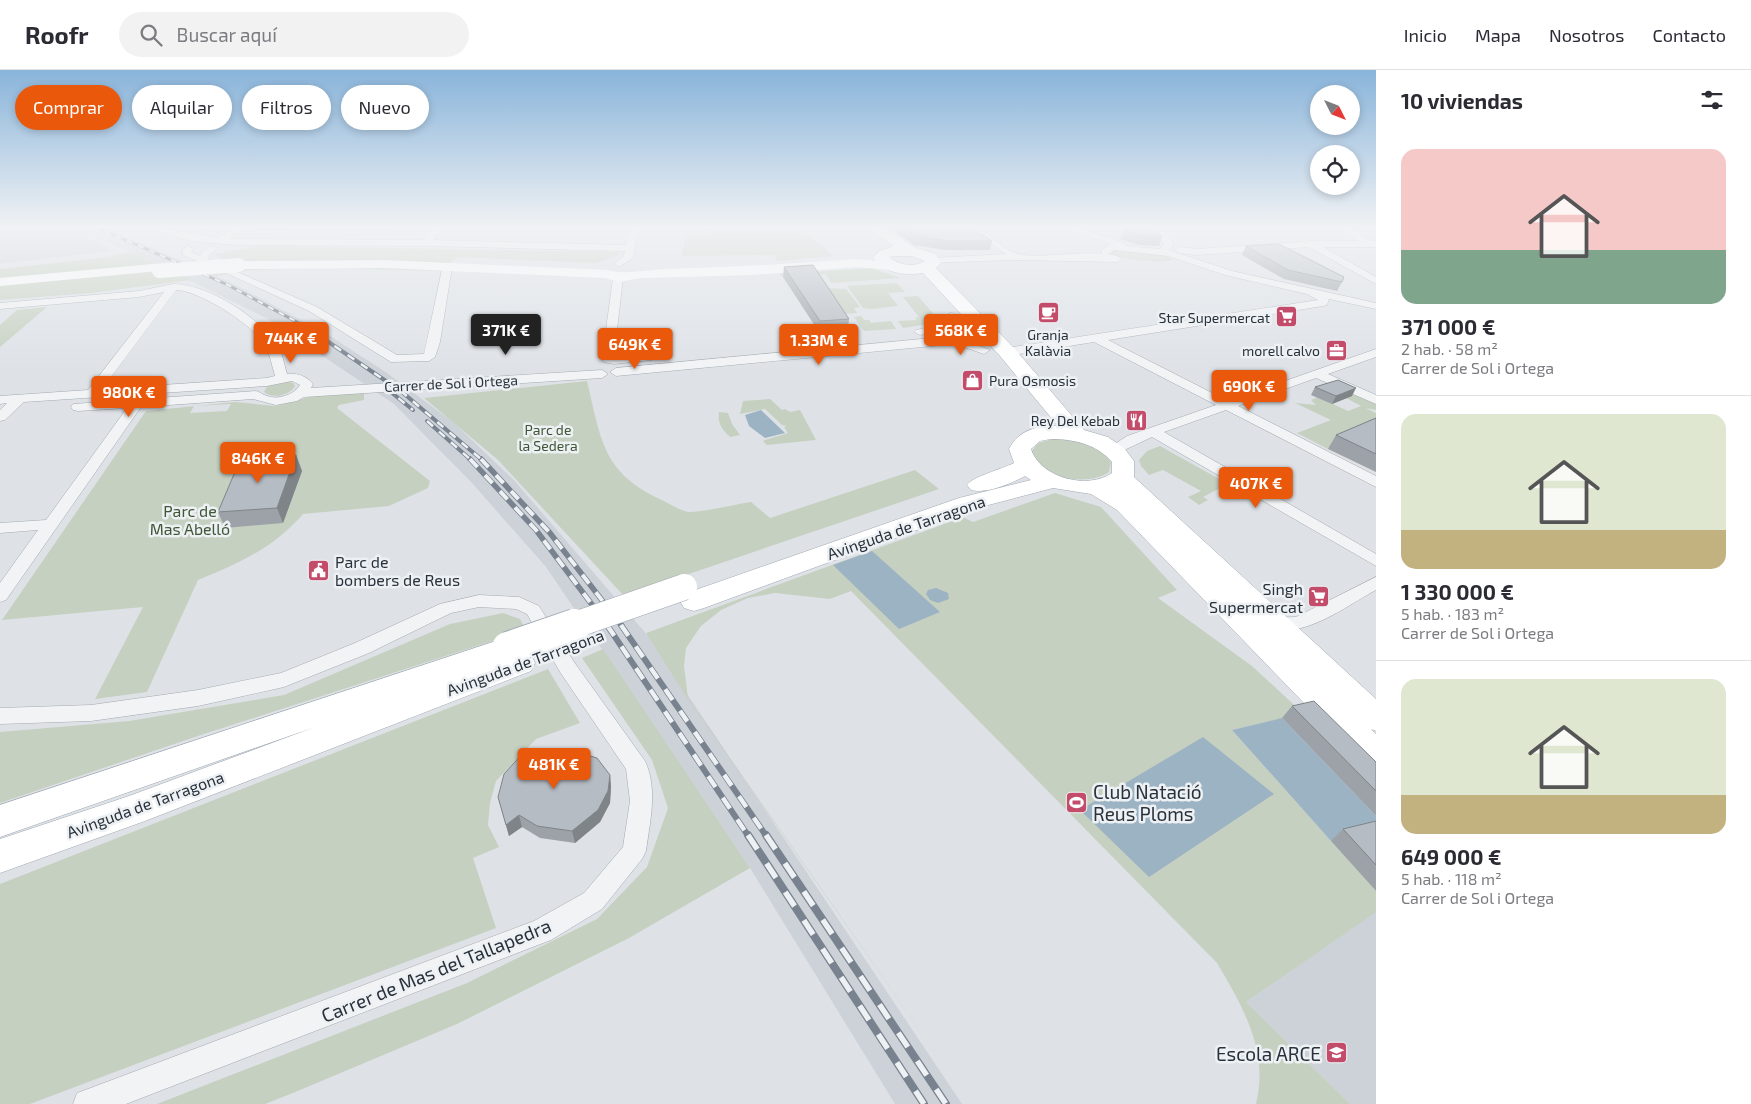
<!DOCTYPE html>
<html lang="es">
<meta charset="utf-8">
<style>
:root{--surface:#fff;--page:#f2f2f3;--text:#2b2b33;--muted:#7c7c81;--line:#e1e1e2;--accent:#ea580c}
body{margin:0;font-family:"Exo 2",sans-serif;background:var(--page);color:var(--text);height:100vh;display:flex;flex-direction:column;font-size:19px;white-space:nowrap}
*{box-sizing:border-box;margin:0}
p{font-size:16px;color:var(--muted)}
.icon{flex:none;width:28px;height:28px;fill:none;stroke:currentColor;stroke-width:2;stroke-linecap:round;stroke-linejoin:round}
.map{position:relative;flex:1;overflow:hidden}
.drawer{display:flex;flex-direction:column;background:var(--surface);width:375px}
.drawer>*{flex:none}
.top-card{position:absolute;left:15px;top:15px;width:475px;height:45px;display:flex;gap:10px}
.needle{width:32px;rotate:132deg}
.controls{position:absolute;left:1310px;top:15px;display:grid;gap:10px}
.controls a{display:grid;place-items:center;width:50px;height:50px;border-radius:50%;background:var(--surface);box-shadow:0 2px 8px #0003;font-size:25px}
.price{position:absolute;translate:-50% -42px;padding:0 11px;border-radius:5px;background:var(--accent);color:#fff;font-size:16px;line-height:32px;filter:drop-shadow(0 1px 2px #0008)}
.price::after{content:'';position:absolute;left:50%;top:30px;width:15px;height:11px;margin-left:-8px;background:inherit;clip-path:polygon(0 0,100% 0,50% 100%)}
.price.current{background:#222;color:#fff}
ul{padding:0;list-style:none}
li{display:grid;align-content:center;gap:10px;height:265px;padding:0 25px}
li+li{border-top:1px solid var(--line)}
li span{display:grid;place-items:center;height:155px;border-radius:15px;color:#555}
li>.icon{margin-inline-start:auto}
span .icon{width:90px;height:90px;fill:#fffc;stroke-width:1}
li b{font-size:21px}
h2{display:flex;justify-content:space-between;align-items:center;height:60px;padding:0 25px;font-size:21px}
.pill{padding:0 18px;border-radius:22px;background:var(--surface);box-shadow:0 2px 8px #0003;font-size:18px;line-height:45px}
.pill.current{background:var(--accent);color:#fff}
header{display:flex;align-items:center;gap:30px;box-sizing:border-box;height:70px;padding:0 25px;background:var(--surface);border-bottom:1px solid var(--line)}
header strong{font-size:24px}
nav{display:flex;gap:28px;margin-inline-start:auto;font-size:18px}
.search{width:350px;height:45px;background:var(--page);display:flex;align-items:center;gap:12px;box-sizing:border-box;padding:0 18px;border-radius:28px;color:var(--muted);font-size:19px}
main{display:flex;flex:1;min-height:0}
.map>svg:first-child{display:block}
</style>
<header>
<strong>Roofr</strong>
<div class="search"><svg class="icon" aria-label="search" viewBox="0 0 24 24"><circle cx="10" cy="10" r="6"/><path d="M15 15l6 6"/></svg>Buscar aquí</div>
<nav><a>Inicio</a><a>Mapa</a><a>Nosotros</a><a>Contacto</a></nav>
</header>
<main>
<div class="map">
<svg width="1376" height="1034" viewBox="0 0 1376 1034">
<rect width="100%" height="100%" fill="#dee2e7"/>
<!-- built -->
<g fill="#cdd2d8">
<polygon points="0,156 64,156 100,172 110,181 0,194"/>
<polygon points="68,156 103,156 232,213 327,264 387,303 453,352 513,409 649,567 962,1034 895,1034 750,798 546,497 472,413 394,334 268,249 136,184"/>
<polygon points="1376,841 1376,1034 1350,1034 1246,932"/>
</g>
<!-- green -->
<g fill="#c6d0c0" fill-rule="evenodd">
<polygon points="171,156 232,156 222,163"/>
<polygon points="256,156 411,156 406,162 251,160"/>
<polygon points="767,156 797,156 834,186 776,191 775,185 682,186 686,160 714,157 714,161 696,159 688,165 698,167 723,160"/>
<polygon points="261,176 619,182 617,186 596,193 409,185 403,185 457,187 440,201 326,198 251,200 216,206 186,191 223,190 214,184"/>
<path d="M1112 180 1168 186 1172 190C1160 194 1122 189 1110 184Z"/>
<polygon points="130,182 191,210 91,223 0,230 0,199 109,187"/>
<polygon points="871,198 901,208 831,213 826,204 782,207 780,204"/>
<polygon points="897,213 905,222 888,223 898,236 871,239 863,238 847,216"/>
<polygon points="826,218 846,219 860,237 854,238 857,243 845,244"/>
<polygon points="918,226 938,249 933,250 936,253 903,258 898,251 917,250 915,248 919,247 903,227"/>
<polygon points="47,237 0,277 0,255 17,240"/>
<polygon points="861,246 864,250 869,250 871,253 891,251 896,259 864,261 854,247"/>
<path d="M286 311 293 313 295 316C289 326 273 329 264 322L268 315Z"/>
<path d="M587 311C601 369 602 403 662 430 670 434 682 442 690 442 710 441 731 435 751 432L770 448 915 400 939 419 624 526 498 390 424 328Z"/>
<path d="M364 321V330L339 335 337 338 430 411 428 418 389 436 303 444C275 477 238 494 198 510L147 622 95 629 143 537 2 550 146 341 235 332 275 336 309 327ZM231 334 227 341 190 343 194 336Z"/>
<polygon points="1355,324 1376,334 1376,340 1366,338 1376,343 1376,358 1328,379 1297,363 1331,350 1295,333 1316,335 1311,330 1318,327 1348,341 1361,336 1346,328"/>
<polygon points="770,329 782,340 785,339 790,342 800,340 816,370 767,375 763,371 765,370 788,363 784,357 787,356 782,355 765,339 740,344 743,331"/>
<path d="M719 342 728 343 732 354 740 365 730 367C722 360 717 352 719 342Z"/>
<path d="M1057 368C1076 370 1099 374 1111 392L1109 402C1089 417 1036 409 1032 381L1038 373Z"/>
<polygon points="1160,376 1228,414 1203,427 1208,430 1199,435 1188,427 1201,421 1163,400 1149,405 1141,396 1139,390 1147,381"/>
<path d="M1055 423 1101 437 1177 520 1158 528 1252 596 1304 644 1232 660 1376 821V842L1246 932 1350 1034H1256C1269 981 1243 937 1217 893L851 521 830 529 775 523 748 528 721 540 701 556 686 578 684 596 688 628 953 1007 687 628 646 563 958 449 965 448 973 452Z"/>
<polygon points="503,543 520,549 526,560 201,665 0,733 0,662 129,651 284,625 450,554"/>
<polygon points="603,579 750,798 629,868 457,954 293,1023 265,1034 157,1034 467,913 597,849 647,797 668,738 652,690 582,588"/>
<polygon points="548,599 580,653 536,669 496,711 490,733 488,755 499,777 473,788 496,858 30,1034 0,1034 0,814"/>
</g>
<!-- water -->
<g fill="#9cb3c4">
<polygon points="761,340 785,363 765,368 749,356 745,345"/>
<polygon points="872,481 940,542 899,559 833,495"/>
<polygon points="936,518 948,523 949,529 938,533 930,530 926,524 928,520"/>
<polygon points="1282,648 1376,746 1376,760 1331,771 1232,660"/>
<polygon points="1203,667 1274,724 1149,807 1080,740"/>
</g>
<g fill="none" stroke-linecap="round" stroke-linejoin="round">
<defs>
<g id="minor">
<path d="M138 156C165 156 192 165 219 168L235 156H245L229 169H234L423 170 434 156H443L433 170 626 175 630 156H639L633 188 619 197 614 194 623 187 625 181 426 176 234 175 190 171Z"/>
<path d="M965 156C988 156 998 179 1018 184 1040 190 1107 176 1122 189L1117 192 1011 190 930 193 928 191 933 188 1006 184Z"/>
<polygon points="1059,156 1073,156 1125,173 1126,176 1160,179 1164,174 1152,156 1161,156 1174,174 1169,180 1232,201 1376,233 1376,239 1329,229 1327,235 1323,236 1108,270 1228,331 1376,279 1376,287 1328,304 1376,325 1376,334 1316,308 1238,336 1376,406 1376,417 1226,340 1164,362 1376,484 1376,496 1152,367 1118,383 1113,384 1106,380 1127,366 1216,335 1094,272 1007,286 1001,282 1007,278 1318,230 1307,224 1225,205 1168,186 1114,180 1108,184 1102,184 1102,180 1111,174"/>
<path d="M1340 156C1357 156 1362 171 1376 171V177H1323L1376 207V214L1309 177 1197 185 1179 183 1174 180 1179 177 1197 179 1311 171H1358Z"/>
<polygon points="188,176 193,179 191,182 200,186 203,181 211,176 219,178 210,184 207,193 204,194 183,185 183,179"/>
<polygon points="443,195 452,197 440,272 435,287 429,291 391,292 309,241 224,202 233,200 317,237 397,285 424,284"/>
<polygon points="618,205 623,208 614,286 648,283 652,284 654,287 652,290 614,294 604,292 602,289 613,208"/>
<path d="M173 214C208 214 254 245 275 271 282 280 284 294 287 304 297 303 307 306 313 314L311 318 602 300 608 304 602 308 304 327 297 331 276 335 253 329 141 337 6 530 0 532V513L38 460 0 463V453L46 450 127 338 78 341 73 340 71 337 73 334 256 321C260 322 263 325 267 326 278 330 294 325 300 315L292 311 267 316 24 332 5 350 0 351V340L7 333 0 334V326L88 320 164 222 139 227 0 239V233L139 221ZM176 220C199 220 255 256 266 276 270 285 272 296 275 306L267 308 102 319Z"/>
<polygon points="952,243 958,246 947,260 920,265 914,262 916,260 939,255 948,244"/>
<polygon points="943,267 963,270 990,280 984,284 958,275 943,275 616,306 610,302 616,298"/>
<path d="M1376 507V520C1344 537 1305 569 1268 558L1265 553 1268 548 1296 547Z"/>
<path d="M479 525 519 527 539 536 574 592 645 691C658 718 650 752 646 781L642 789 602 839 551 870 126 1034H73L77 1023 88 1019 534 851 584 823 623 777 630 731 626 699 560 602 527 544 516 539 479 537 451 543 369 583 284 617 198 636 91 651 0 654V638L91 635 198 620 281 603 355 573 440 534Z"/>
</g>
<g id="primary">
<path d="M866 156H883L914 177 936 184 941 193 936 198 1014 278 1084 360 1108 367 1125 379 1134 391V407L1376 629V661L1371 659 1376 664V699L1364 695 1117 440 1091 424 1053 418 977 438 704 538 694 541 684 538 680 531 684 524 959 428 1031 410 1025 406C1010 414 987 424 971 420L967 415C972 407 1002 399 1014 393L1009 379C1018 360 1038 355 1058 356L1000 286 923 203C905 206 884 203 873 188L879 181 894 176ZM894 186H912L925 191C913 198 899 195 889 187ZM1051 369C1073 369 1097 374 1112 392V403C1088 420 1040 408 1031 379L1040 371Z"/>
<polygon points="508,567 519,570 523,578 521,582 531,585 535,593 531,601 145,751 0,803 0,769 129,726 315,657 0,767 0,735"/>
</g>
</defs>
<!-- minor casing -->
<use href="#minor" stroke="#a4aab0" stroke-width="1"/>
<!-- primary casing -->
<use href="#primary" stroke="#9fa8b1" stroke-width="1"/>
<!-- minor -->
<use href="#minor" fill="#f1f3f5" fill-rule="evenodd"/>
<!-- secondary -->
<g fill="#fff" fill-rule="evenodd">
<path d="M855 189 891 192 898 196 891 200 855 197 752 205 641 208 619 212 605 208 384 198 239 199 232 195 239 191 384 190 606 200C626 205 646 200 667 199 730 197 792 194 855 189Z"/>
<polygon points="175,192 180,193 182,196 180,199 0,216 0,208"/>
</g>
<!-- primary -->
<use href="#primary" fill="#fff" fill-rule="evenodd"/>
<defs>
<polyline id="rail-far4" points="94,156 228,215 310,259"/>
<g id="rail-far3">
<polyline points="308,258 402,322 482,390"/>
<polyline points="386,318 413,340"/>
<polyline points="427,351 471,390"/>
</g>
<g id="rail-far2">
<polyline points="470,389 536,460 608,556"/>
<polyline points="481,389 550,463 622,556"/>
</g>
<g id="rail-far1">
<polyline points="607,555 749,767"/>
<polyline points="621,555 767,767"/>
</g>
<g id="rail">
<polyline points="748,765 924,1034"/>
<polyline points="766,765 946,1034"/>
</g>
</defs>
<!-- rail-far4 casing -->
<use href="#rail-far4" stroke="#79838f" stroke-width="3"/>
<!-- rail-far3 casing -->
<use href="#rail-far3" stroke="#79838f" stroke-width="4"/>
<!-- rail-far2 casing -->
<use href="#rail-far2" stroke="#79838f" stroke-width="5.5"/>
<!-- rail-far1 casing -->
<use href="#rail-far1" stroke="#79838f" stroke-width="6"/>
<!-- rail casing -->
<use href="#rail" stroke="#79838f" stroke-width="8"/>
<!-- rail-far4 -->
<use href="#rail-far4" stroke="#eef1f4" stroke-width="2" stroke-dasharray="6" stroke-linecap="butt"/>
<!-- rail-far3 -->
<use href="#rail-far3" stroke="#eef1f4" stroke-width="2.5" stroke-dasharray="8" stroke-linecap="butt"/>
<!-- rail-far2 -->
<use href="#rail-far2" stroke="#eef1f4" stroke-width="4" stroke-dasharray="11" stroke-linecap="butt"/>
<!-- rail-far1 -->
<use href="#rail-far1" stroke="#eef1f4" stroke-width="4.5" stroke-dasharray="13" stroke-linecap="butt"/>
<!-- rail -->
<use href="#rail" stroke="#eef1f4" stroke-width="5.5" stroke-dasharray="17" stroke-linecap="butt"/>
<defs>
<polyline id="primary-bridge-far1" points="572,556 684,517"/>
<polyline id="primary-bridge" points="508,578 575,555"/>
</defs>
<!-- primary-bridge-far1 casing -->
<use href="#primary-bridge-far1" stroke="#9fa8b1" stroke-width="27" stroke-linecap="butt"/>
<!-- primary-bridge casing -->
<use href="#primary-bridge" stroke="#9fa8b1" stroke-width="34" stroke-linecap="butt"/>
<!-- secondary-bridge -->
<polyline stroke="#fff" stroke-width="14" points="159,201 239,195"/>
<!-- primary-bridge-far1 -->
<use href="#primary-bridge-far1" stroke="#fff" stroke-width="26"/>
<!-- primary-bridge -->
<use href="#primary-bridge" stroke="#fff" stroke-width="32"/>
</g>
<!-- wall -->
<g fill="#9da2a8">
<polygon points="898,156 969,156 992,171 990,180 946,180 914,175 897,163"/>
<polygon points="1123,160 1162,167 1159,176 1139,175 1120,169"/>
<polygon points="1246,176 1342,212 1337,221 1284,209 1242,185"/>
<polygon points="784,197 849,249 848,260 819,262 783,207"/>
<polygon points="1315,317 1352,326 1332,334 1311,325"/>
<polygon points="1376,348 1376,402 1328,379 1336,365"/>
<polygon points="296,385 302,401 283,453 225,458 218,442"/>
<polygon points="1292,636 1376,692 1376,746 1282,648"/>
<polygon points="534,691 610,705 611,717 610,733 600,752 575,773 540,768 522,757 509,766 498,727"/>
<polygon points="1376,751 1376,821 1331,771 1343,759"/>
</g>
<!-- shaded-wall -->
<g fill="#7f8488">
<polygon points="1356,318 1352,326 1332,334 1336,326"/>
<polygon points="296,385 302,401 283,453 277,438"/>
<polygon points="610,705 611,717 610,733 600,752 575,773 572,761"/>
<polygon points="519,745 522,757 509,766 506,755"/>
</g>
<!-- building -->
<g fill="#b6bcc3" stroke="#7f8488">
<polygon points="901,156 969,156 992,171 948,171 916,166"/>
<polygon points="1131,156 1154,156 1162,167 1142,166 1123,160"/>
<polygon points="1279,174 1344,207 1342,212 1288,200 1246,176"/>
<polygon points="813,195 849,249 820,251 784,197"/>
<polygon points="1338,310 1356,318 1336,326 1315,317"/>
<polygon points="1376,348 1376,384 1336,365"/>
<polygon points="296,385 277,438 218,442 240,390"/>
<polygon points="1314,631 1376,692 1376,721 1292,636"/>
<polygon points="574,681 597,688 610,705 608,721 598,740 572,761 537,756 519,745 506,755 498,727 504,704 523,683 534,691 551,682"/>
<polygon points="1376,751 1376,795 1343,759"/>
</g>
<!-- sky -->
<linearGradient id="sky" x2="0" y2="1"><stop stop-color="#89b4da"/><stop offset="0.52" stop-color="#f0f2f4"/><stop offset="1" stop-color="#f0f2f4" stop-opacity="0"/></linearGradient>
<rect width="1376" height="301" fill="url(#sky)"/>
<!-- icons -->
<defs>
<symbol id="cafe-square" viewBox="-11 -11 22 22"><rect x="-9" y="-9" width="18" height="18" rx="4" fill="#c34c6a" stroke="#eef1f4"/><path d="M-5.5-4.5H6V0H3Q3 3.5 0 3.5H-2.5Q-5.5 3.5-5.5 0ZM3-3.2v2h1.7v-2ZM-6 4.5H4V6H-6Z" fill="#fff"/></symbol>
<symbol id="supermarket-square" viewBox="-11 -11 22 22"><rect x="-9" y="-9" width="18" height="18" rx="4" fill="#c34c6a" stroke="#eef1f4"/><path d="M-6-5.5h2.5l.6 2H6L4.5 2H-2.5L-4.4-4H-6ZM-1.5 3.2a1.3 1.3 0 1 0 .1 0ZM3 3.2a1.3 1.3 0 1 0 .1 0Z" fill="#fff"/></symbol>
<symbol id="office-square" viewBox="-11 -11 22 22"><rect x="-9" y="-9" width="18" height="18" rx="4" fill="#c34c6a" stroke="#eef1f4"/><path d="M-6-3h4V-5.5h4V-3h4V5H-6ZM-1-4.5V-3h2v-1.5ZM-6 0V1H6V0Z" fill="#fff"/></symbol>
<symbol id="shop-square" viewBox="-11 -11 22 22"><rect x="-9" y="-9" width="18" height="18" rx="4" fill="#c34c6a" stroke="#eef1f4"/><path d="M-5-2.5h2.3a2.7 3.5 0 0 1 5.4 0H5L5.5 6h-11ZM-1.5-2.5h3a1.5 2.3 0 0 0-3 0Z" fill="#fff"/></symbol>
<symbol id="restaurant-square" viewBox="-11 -11 22 22"><rect x="-9" y="-9" width="18" height="18" rx="4" fill="#c34c6a" stroke="#eef1f4"/><path d="M-5-6h1v4h1v-4h1v4h1v-4h1v5L-1.5 .5V6h-2V.5L-5-1ZM5-6V6H3V1.5H1.5Q1.5-4 5-6Z" fill="#fff"/></symbol>
<symbol id="civic-square" viewBox="-11 -11 22 22"><rect x="-9" y="-9" width="18" height="18" rx="4" fill="#c34c6a" stroke="#eef1f4"/><path d="M-.6-6.5H3V-4.5H.6V-3L4-1V1h2V6H-6V1h2V-1L-.6-3ZM-1.2 2.5V6h2.4V2.5Z" fill="#fff"/></symbol>
<symbol id="stadium-square" viewBox="-11 -11 22 22"><rect x="-9" y="-9" width="18" height="18" rx="4" fill="#c34c6a" stroke="#eef1f4"/><path d="M0-5a6.5 5 0 1 0 0 10a6.5 5 0 1 0 0-10ZM-3.5-1.8h7v3.6h-7Z" fill="#fff"/></symbol>
<symbol id="school-square" viewBox="-11 -11 22 22"><rect x="-9" y="-9" width="18" height="18" rx="4" fill="#c34c6a" stroke="#eef1f4"/><path d="M0-5L7-2L0 1L-7-2ZM-4 1L0 2.5L4 1V4Q0 6-4 4Z" fill="#fff"/></symbol>
</defs>
<g fill-rule="evenodd">
<use href="#cafe-square" x="1036" y="230" width="25" height="25"/>
<use href="#supermarket-square" x="1274" y="234" width="25" height="25"/>
<use href="#office-square" x="1324" y="268" width="25" height="25"/>
<use href="#shop-square" x="960" y="298" width="25" height="25"/>
<use href="#restaurant-square" x="1124" y="338" width="25" height="25"/>
<use href="#civic-square" x="306" y="488" width="25" height="25"/>
<use href="#supermarket-square" x="1306" y="514" width="25" height="25"/>
<use href="#stadium-square" x="1064" y="720" width="25" height="25"/>
<use href="#school-square" x="1324" y="970" width="25" height="25"/>
</g>
<g text-anchor="middle" dominant-baseline="central" stroke-width="5" stroke-linejoin="round" paint-order="stroke">
<!-- far-poi labels -->
<g font-size="14" fill="#29323c" stroke="#eef1f4" text-anchor="end">
<text x="1270" y="247">Star Supermercat</text>
<text x="1048" y="264" text-anchor="middle">Granja<tspan x="1048" dy="16">Kalàvia</tspan></text>
<text x="1320" y="280">morell calvo</text>
<text x="989" y="310" text-anchor="start">Pura Osmosis</text>
<text x="1120" y="350">Rey Del Kebab</text>
</g>
<!-- far-street labels -->
<g font-size="14" fill="#29323c" stroke="#eef1f4">
<text transform="translate(451 313) rotate(-3)">Carrer de Sol i Ortega</text>
</g>
<!-- far-park labels -->
<g font-size="14" fill="#405737" stroke="#eef1f4">
<text x="548" y="359">Parc de<tspan x="548" dy="16">la Sedera</tspan></text>
</g>
<!-- park labels -->
<g font-size="16" fill="#405737" stroke="#eef1f4">
<text x="190" y="440">Parc de<tspan x="190" dy="18">Mas Abelló</tspan></text>
</g>
<!-- street labels -->
<g font-size="16" fill="#29323c" stroke="#eef1f4">
<text transform="translate(906 457) rotate(-19)">Avinguda de Tarragona</text>
<text transform="translate(525 592) rotate(-20)">Avinguda de Tarragona</text>
<text transform="translate(145 734) rotate(-20)">Avinguda de Tarragona</text>
</g>
<!-- poi labels -->
<g font-size="16" fill="#29323c" stroke="#eef1f4" text-anchor="start">
<text x="335" y="491">Parc de<tspan x="335" dy="18">bombers de Reus</tspan></text>
<text x="1303" y="518" text-anchor="end">Singh<tspan x="1303" dy="18">Supermercat</tspan></text>
</g>
<!-- near-poi labels -->
<g font-size="19" fill="#29323c" stroke="#eef1f4" text-anchor="start">
<text x="1093" y="721">Club Natació<tspan x="1093" dy="22">Reus Ploms</tspan></text>
<text x="1321" y="983" text-anchor="end">Escola ARCE</text>
</g>
<!-- near-street labels -->
<g font-size="19" fill="#29323c" stroke="#eef1f4">
<text transform="translate(436 900) rotate(-22)">Carrer de Mas del Tallapedra</text>
</g>
</g>
</svg>
<div class="controls">
<a><svg class="needle" viewBox="-14 -14 28 28"><path d="M0-13l5 13h-10z" fill="#e53935"/><path d="M0 13l5-13h-10z" fill="#7c7c81"/></svg></a>
<a><svg class="icon" aria-label="locate" viewBox="0 0 24 24"><circle cx="12" cy="12" r="6"/><path d="M12 2v4M12 18v4M2 12h4M18 12h4"/></svg></a>
</div>
<b class="price current" style="left:506px;top:286px">371K €</b>
<b class="price" style="left:961px;top:286px">568K €</b>
<b class="price" style="left:291px;top:294px">744K €</b>
<b class="price" style="left:819px;top:296px">1.33M €</b>
<b class="price" style="left:635px;top:300px">649K €</b>
<b class="price" style="left:1249px;top:342px">690K €</b>
<b class="price" style="left:129px;top:348px">980K €</b>
<b class="price" style="left:258px;top:414px">846K €</b>
<b class="price" style="left:1256px;top:439px">407K €</b>
<b class="price" style="left:554px;top:720px">481K €</b>
<div class="top-card">
<a class="pill current">Comprar</a>
<a class="pill">Alquilar</a>
<a class="pill">Filtros</a>
<a class="pill">Nuevo</a>
</div>
</div>
<section class="drawer">
<h2>10 viviendas<svg class="icon" aria-label="filters" viewBox="0 0 24 24"><path d="M4 7h16M4 17h16"/><circle cx="9" cy="7" r="2"/><circle cx="15" cy="17" r="2"/></svg></h2>
<ul>
<li><span style="background:linear-gradient(#f6c9c9 65%,#7fa58c 0)"><svg class="icon" aria-label="home" viewBox="0 0 24 24"><path d="M3 11l9-7 9 7M6 9v11h12V9"/></svg></span><div><b>371 000 €</b><p>2 hab. · 58 m²</p><p>Carrer de Sol i Ortega</p></div></li>
<li><span style="background:linear-gradient(#dfe7d0 75%,#c2b280 0)"><svg class="icon" aria-label="home" viewBox="0 0 24 24"><path d="M3 11l9-7 9 7M6 9v11h12V9"/></svg></span><div><b>1 330 000 €</b><p>5 hab. · 183 m²</p><p>Carrer de Sol i Ortega</p></div></li>
<li><span style="background:linear-gradient(#dfe7d0 75%,#c2b280 0)"><svg class="icon" aria-label="home" viewBox="0 0 24 24"><path d="M3 11l9-7 9 7M6 9v11h12V9"/></svg></span><div><b>649 000 €</b><p>5 hab. · 118 m²</p><p>Carrer de Sol i Ortega</p></div></li>
</ul>
</section>
</main>
